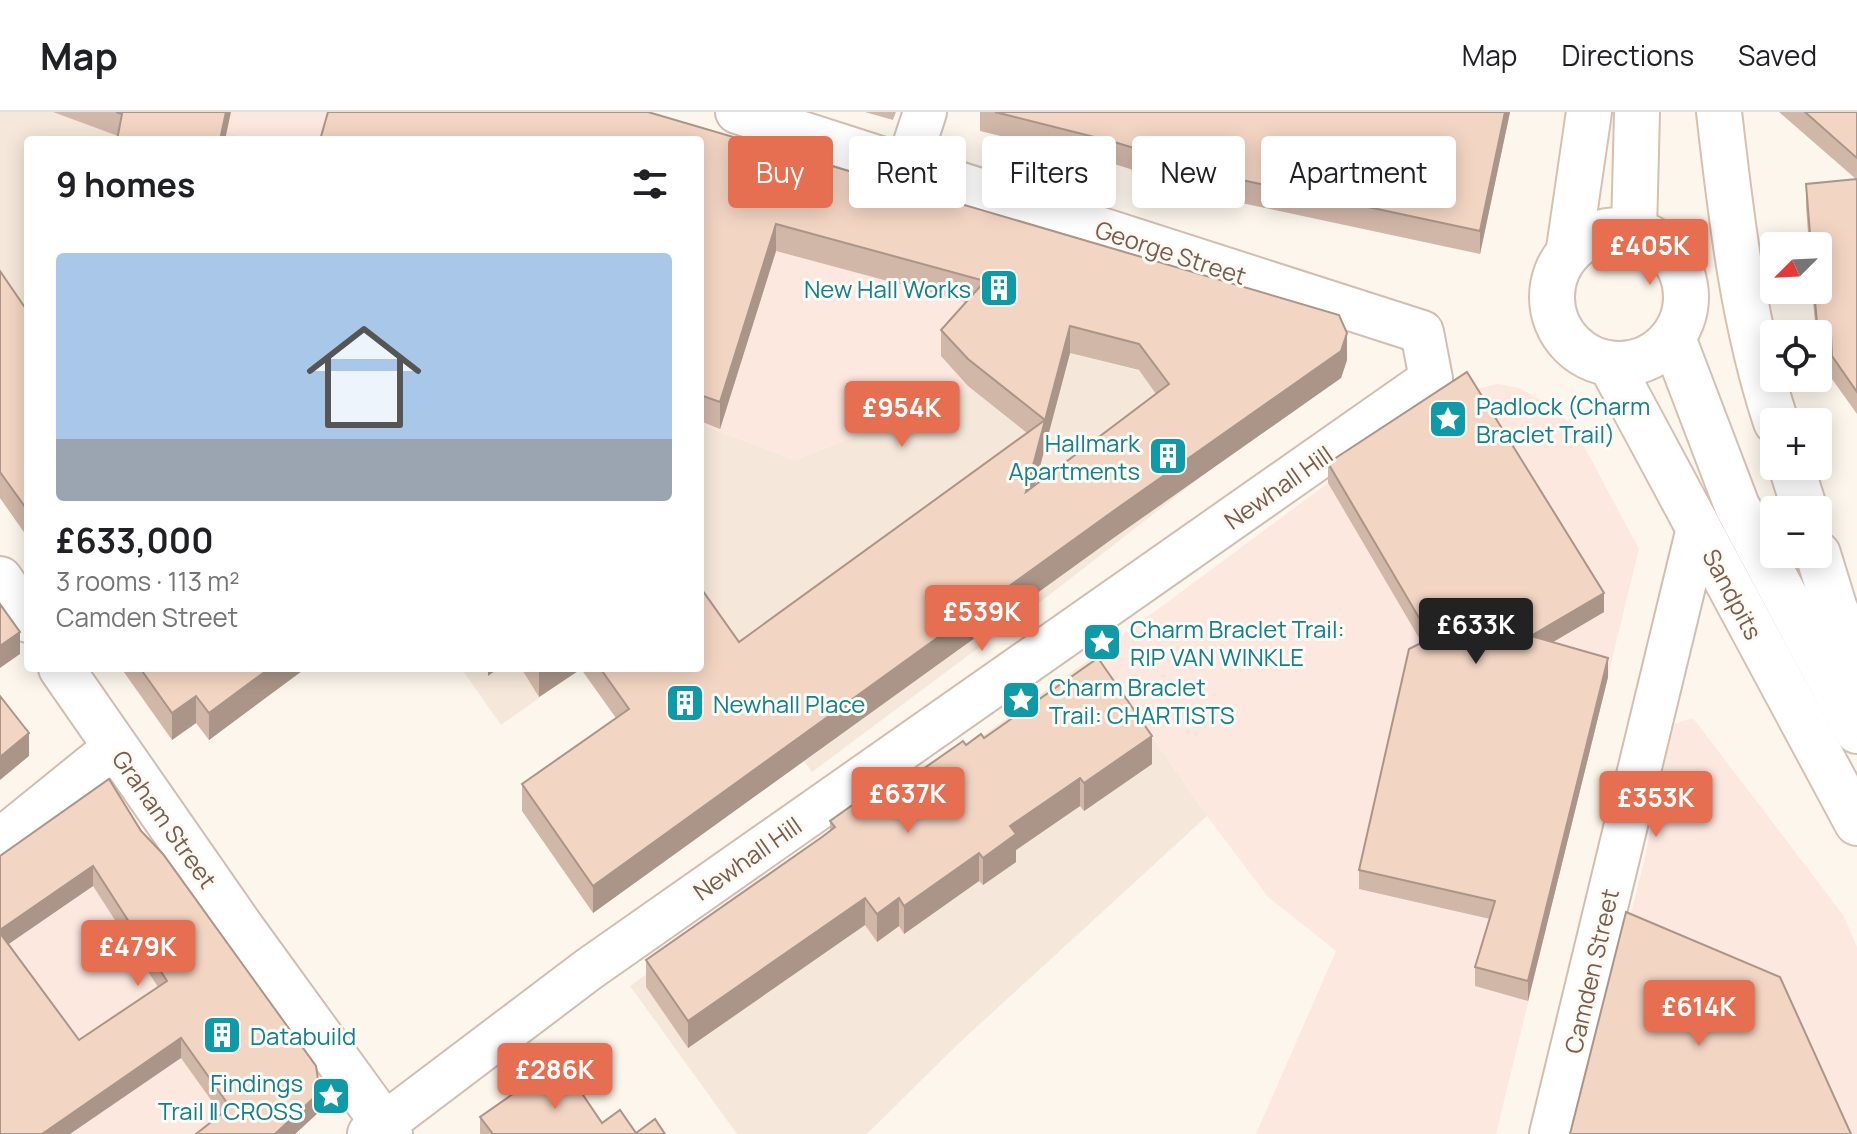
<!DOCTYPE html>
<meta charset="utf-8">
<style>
:root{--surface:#fff;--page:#f6f6f6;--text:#202124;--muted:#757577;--line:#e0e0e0;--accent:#e76f51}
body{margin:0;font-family:Manrope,sans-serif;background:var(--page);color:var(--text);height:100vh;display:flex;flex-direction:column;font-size:30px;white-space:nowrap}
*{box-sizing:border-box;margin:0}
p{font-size:26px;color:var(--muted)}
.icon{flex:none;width:44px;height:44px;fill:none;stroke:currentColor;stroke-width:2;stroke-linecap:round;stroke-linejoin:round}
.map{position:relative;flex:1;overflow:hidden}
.panel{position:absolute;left:24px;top:24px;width:680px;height:536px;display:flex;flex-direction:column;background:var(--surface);border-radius:8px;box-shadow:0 4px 20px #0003}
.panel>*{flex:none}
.banner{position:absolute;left:728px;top:24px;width:760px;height:72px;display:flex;gap:16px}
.needle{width:52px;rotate:246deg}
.buttons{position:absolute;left:1760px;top:120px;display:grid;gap:16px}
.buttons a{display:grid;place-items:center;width:72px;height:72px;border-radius:8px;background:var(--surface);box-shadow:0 4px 20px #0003;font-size:40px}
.price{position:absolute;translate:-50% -68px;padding:0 18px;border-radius:8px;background:var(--accent);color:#fff;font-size:26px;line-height:52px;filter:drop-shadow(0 2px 4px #0008)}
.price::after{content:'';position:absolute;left:50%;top:48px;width:24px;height:18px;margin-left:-12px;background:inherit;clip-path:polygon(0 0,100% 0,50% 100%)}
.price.on{background:#222;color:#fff}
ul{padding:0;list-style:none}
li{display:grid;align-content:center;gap:16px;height:424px;padding:0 32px}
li+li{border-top:2px solid var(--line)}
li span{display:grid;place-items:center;height:248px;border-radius:8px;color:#555}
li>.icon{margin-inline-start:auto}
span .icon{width:144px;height:144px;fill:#fffc;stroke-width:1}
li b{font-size:34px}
h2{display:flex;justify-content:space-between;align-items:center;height:96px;padding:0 32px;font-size:34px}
.chip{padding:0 28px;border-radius:8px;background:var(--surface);box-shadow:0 4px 20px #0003;font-size:28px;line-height:72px}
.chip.on{background:var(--accent);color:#fff}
header{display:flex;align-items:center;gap:48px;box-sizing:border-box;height:112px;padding:0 40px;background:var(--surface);border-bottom:2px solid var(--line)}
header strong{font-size:38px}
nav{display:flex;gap:44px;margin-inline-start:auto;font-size:28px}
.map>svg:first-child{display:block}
</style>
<header>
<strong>Map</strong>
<nav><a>Map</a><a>Directions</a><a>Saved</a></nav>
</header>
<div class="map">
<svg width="1857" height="1022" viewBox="0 0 1857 1022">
<rect width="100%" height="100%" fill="#fdf6ec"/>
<!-- residential -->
<g fill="#f5e8da">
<polygon points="0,0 155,0 257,28 28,28 28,424 0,385"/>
<polygon points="1070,241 1172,267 1264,316 1048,484 812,660 700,503 700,312 795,348"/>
<polygon points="1096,543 1207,704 957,933 867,1022 737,1022 630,874"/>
<polygon points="461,556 581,556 501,613"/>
</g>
<!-- commercial -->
<g fill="#fde8e0">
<polygon points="155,0 588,0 677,28 257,28"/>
<polygon points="700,35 1070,241 1045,335 975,279 795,348 700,312"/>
<polygon points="1498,272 1519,276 1539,287 1560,301 1576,319 1639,437 1496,1022 1256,1022 1336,839 1268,785 1207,704 1096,543 1328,371 1467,279"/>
<polygon points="1693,606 1844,804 1857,835 1857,1022 1574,1022 1644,750 1671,613"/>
<polygon points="109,686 316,974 320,999 295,1022 0,1022 0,764"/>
</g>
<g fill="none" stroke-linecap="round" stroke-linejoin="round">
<defs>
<g id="minor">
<polyline points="907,55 925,0"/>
<polyline points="0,728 115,635"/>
<polyline points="391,1022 384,1012 589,857 1431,267 1422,220 737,0"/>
<polyline points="1551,1022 1698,416"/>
</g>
<g id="tertiary">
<polyline points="0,467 28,508"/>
<polyline points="61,556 241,815 384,1012 370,1022"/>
</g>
<g id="secondary">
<path d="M1719 0C1731 104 1743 211 1776 310"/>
<circle cx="1619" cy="185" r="67"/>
<polyline points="1634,119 1637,0"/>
<polyline points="1569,137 1589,0"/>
<polyline points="1673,226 1737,394 1857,619"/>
<polyline points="1611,253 1857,711"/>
<polyline points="1791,354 1805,398"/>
<polyline points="1818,442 1834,494 1857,553"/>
</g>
</defs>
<!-- minor casing -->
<use href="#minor" stroke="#d1beb0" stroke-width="46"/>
<!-- tertiary casing -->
<use href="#tertiary" stroke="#d1beb0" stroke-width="48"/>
<!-- secondary casing -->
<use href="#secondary" stroke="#d6c0b0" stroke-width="48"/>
<!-- minor -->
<use href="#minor" stroke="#fff" stroke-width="42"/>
<!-- tertiary -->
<use href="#tertiary" stroke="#fff" stroke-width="44"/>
<!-- secondary -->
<use href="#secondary" stroke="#fff" stroke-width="44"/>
</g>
<!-- wall -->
<g fill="#d1b7a8" fill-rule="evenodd">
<polygon points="53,0 231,0 118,24"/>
<path d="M328 0H648L1339 203 1347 221V248L1341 266 1112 427 593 801 522 699V672L616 606 581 557 539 585 521 556H700V475L739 530 1027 321 968 274 941 244V218L966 190 776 139 720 317 700 309V28H320ZM1070 241 1139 258 1156 282 1035 373Z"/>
<polygon points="865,0 896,0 893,8"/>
<polygon points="980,0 1510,0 1480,142 1237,90 1114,52 980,19"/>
<polygon points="1779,0 1857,0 1857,302 1832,267 1831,246 1818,244 1818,222 1816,222 1812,178 1818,178 1818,134 1809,134 1806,95 1806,72 1856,67"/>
<polygon points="0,159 28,200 28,426 0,386"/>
<polygon points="1328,351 1604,500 1553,530 1608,565 1528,889 1475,874 1475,855 1490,807 1359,777 1359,758 1422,531 1328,371"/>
<polygon points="121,556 306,556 209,628 196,611 172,628"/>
<polygon points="984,626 1152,652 1084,699 1080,694 1016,738 1016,750 983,773 979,769 904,822 899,814 877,830 865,813 688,936 646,875 646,848 822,725 830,719 830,709 896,676 966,633"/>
<path d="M109 667 320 999 295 1022H196L221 1002 181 946 0 1022V744ZM93 774 158 875 79 928 8 832Z"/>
<polygon points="480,1005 602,1011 636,1021 665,1022 480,1022"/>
</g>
<!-- shaded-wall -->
<g fill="#aa9588">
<polygon points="226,0 231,0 225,28 220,28"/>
<polygon points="1505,0 1510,0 1480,142 1480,119"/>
<polygon points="776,112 776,139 720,317 720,290"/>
<polygon points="1070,214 1070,241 1026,407 1026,380"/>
<polygon points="1347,221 1347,248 1341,266 1112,427 593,801 593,774"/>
<polygon points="1604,481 1604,500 1531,543 1531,524"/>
<polygon points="20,520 20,542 0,556 0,534"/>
<polygon points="1608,546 1608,565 1528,889 1528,869"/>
<polygon points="270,556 306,556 209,628 209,601"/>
<polygon points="488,556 499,556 488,564"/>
<polygon points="542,556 581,556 581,557 539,585 539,558"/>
<polygon points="196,584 196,611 172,628 172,601"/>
<polygon points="29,621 29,644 0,668 0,645"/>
<polygon points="1152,624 1152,652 1084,699 1084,671"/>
<polygon points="1080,666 1080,694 1016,738 1016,750 983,773 983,746 1010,714"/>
<polygon points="979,741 979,769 904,822 904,794"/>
<polygon points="93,754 93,774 0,838 0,818"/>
<polygon points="865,786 865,813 688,936 688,909"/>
<polygon points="899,786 899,814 877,830 877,802"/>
<polygon points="181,926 181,946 70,1022 42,1022"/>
<polygon points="320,980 320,999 295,1022 275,1022"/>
</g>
<!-- building -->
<g fill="#f3d5c3" stroke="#aa9588" stroke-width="2" fill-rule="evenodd">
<polygon points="116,0 226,0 220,28 117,28 122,2"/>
<path d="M328 0H648L1339 203 1347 221 1341 239 1112 400 593 774 522 672 629 597 600 556H700V475L739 530 1045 308 968 247 941 218 985 169 776 112 720 290 700 283V28H320ZM1070 214 1139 232 1169 272 1026 380Z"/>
<polygon points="995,0 1505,0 1480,119 1237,67 1114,30"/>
<polygon points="1805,0 1857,0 1857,46"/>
<polygon points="1857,67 1857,280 1832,244 1831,223 1818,222 1814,178 1818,178 1818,134 1811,134 1806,72"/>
<polygon points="0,159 28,200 28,399 0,360"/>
<polygon points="1467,260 1604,481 1531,524 1608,546 1528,869 1475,855 1495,789 1359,758 1409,537 1431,526 1328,351"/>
<polygon points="0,492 20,520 0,534"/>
<polygon points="1098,546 1152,624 1084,671 1080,666 1010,714 1016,722 983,746 979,741 904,794 899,786 877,802 865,786 688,909 646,848 822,725 835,715 830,709 889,667 896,676 963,629 966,633 981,622 984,626"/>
<polygon points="140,556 270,556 209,601 196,584 172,601"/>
<polygon points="0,584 29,621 0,645"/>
<polygon points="109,667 141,719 163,742 316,954 320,980 275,1022 196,1022 230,995 181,926 42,1022 0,1022 0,821 79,928 167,869 93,754 0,818 0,744"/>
<polygon points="1626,800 1780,865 1851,1022 1570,1022"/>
<polygon points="560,949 602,1011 620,998 636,1021 655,1007 665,1022 493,1022 480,1005"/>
</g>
<!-- icons -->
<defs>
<symbol id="building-square" viewBox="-11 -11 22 22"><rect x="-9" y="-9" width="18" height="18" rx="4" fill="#0f9aa8" stroke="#fffaf3"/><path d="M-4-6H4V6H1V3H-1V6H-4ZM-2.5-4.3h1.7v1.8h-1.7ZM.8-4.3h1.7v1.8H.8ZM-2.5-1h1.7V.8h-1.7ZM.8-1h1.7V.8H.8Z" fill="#fff"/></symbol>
<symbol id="sight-square" viewBox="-11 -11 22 22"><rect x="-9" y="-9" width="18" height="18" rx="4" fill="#0f9aa8" stroke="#fffaf3"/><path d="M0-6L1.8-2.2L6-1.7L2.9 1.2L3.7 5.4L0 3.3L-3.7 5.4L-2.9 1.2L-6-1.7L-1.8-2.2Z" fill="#fff"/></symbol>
</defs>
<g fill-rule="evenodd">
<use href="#building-square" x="977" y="154" width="44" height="44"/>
<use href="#sight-square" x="1426" y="285" width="44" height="44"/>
<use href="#building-square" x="1146" y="322" width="44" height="44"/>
<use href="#sight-square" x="1080" y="508" width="44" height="44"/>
<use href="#sight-square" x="999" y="566" width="44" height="44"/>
<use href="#building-square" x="663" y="569" width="44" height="44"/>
<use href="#building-square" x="200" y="901" width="44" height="44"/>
<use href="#sight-square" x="309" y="962" width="44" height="44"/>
</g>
<g text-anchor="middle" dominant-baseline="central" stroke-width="6" stroke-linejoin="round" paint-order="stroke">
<!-- street labels -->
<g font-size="24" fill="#7a5c4d" stroke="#fffaf3">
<text transform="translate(1171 140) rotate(18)">George Street</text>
<text transform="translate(1278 375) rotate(-35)">Newhall Hill</text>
<text transform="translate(1733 482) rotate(62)">Sandpits</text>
<text transform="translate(165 707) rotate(55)">Graham Street</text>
<text transform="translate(747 746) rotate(-35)">Newhall Hill</text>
<text transform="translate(1591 859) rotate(-77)">Camden Street</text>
</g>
<!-- culture labels -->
<g font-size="24" fill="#0d838f" stroke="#fffaf3" text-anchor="start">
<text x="971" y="176" text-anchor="end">New Hall Works</text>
<text x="1476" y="293">Padlock (Charm<tspan x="1476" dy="28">Braclet Trail)</tspan></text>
<text x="1140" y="330" text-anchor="end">Hallmark<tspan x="1140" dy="28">Apartments</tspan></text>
<text x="1130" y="516">Charm Braclet Trail:<tspan x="1130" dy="28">RIP VAN WINKLE</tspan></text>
<text x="1049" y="574">Charm Braclet<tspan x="1049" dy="28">Trail: CHARTISTS</tspan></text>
<text x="713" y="591">Newhall Place</text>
<text x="250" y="923">Databuild</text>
<text x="303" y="970" text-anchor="end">Findings<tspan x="303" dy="28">Trail ‖ CROSS</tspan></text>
</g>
</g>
</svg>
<div class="buttons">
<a><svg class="needle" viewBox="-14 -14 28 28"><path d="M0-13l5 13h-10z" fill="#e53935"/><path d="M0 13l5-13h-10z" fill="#757577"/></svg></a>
<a><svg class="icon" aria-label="locate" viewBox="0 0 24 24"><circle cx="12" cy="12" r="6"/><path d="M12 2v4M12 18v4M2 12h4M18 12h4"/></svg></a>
<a>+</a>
<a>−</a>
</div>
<b class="price" style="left:1650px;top:175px">£405K</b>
<b class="price" style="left:902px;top:337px">£954K</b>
<b class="price" style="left:982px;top:541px">£539K</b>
<b class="price on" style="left:1476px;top:554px">£633K</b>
<b class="price" style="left:908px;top:723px">£637K</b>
<b class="price" style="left:1656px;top:727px">£353K</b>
<b class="price" style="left:138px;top:876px">£479K</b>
<b class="price" style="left:1699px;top:936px">£614K</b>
<b class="price" style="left:555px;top:999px">£286K</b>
<div class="banner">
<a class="chip on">Buy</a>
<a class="chip">Rent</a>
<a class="chip">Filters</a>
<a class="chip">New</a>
<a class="chip">Apartment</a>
</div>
<section class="panel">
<h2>9 homes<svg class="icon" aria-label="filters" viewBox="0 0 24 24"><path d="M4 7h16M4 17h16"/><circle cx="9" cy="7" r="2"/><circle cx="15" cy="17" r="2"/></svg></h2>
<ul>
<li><span style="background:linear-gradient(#a9c7e8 75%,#9aa5b1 0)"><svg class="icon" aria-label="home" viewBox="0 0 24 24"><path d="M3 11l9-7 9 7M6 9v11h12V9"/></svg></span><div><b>£633,000</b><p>3 rooms · 113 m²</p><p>Camden Street</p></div></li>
</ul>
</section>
</div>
